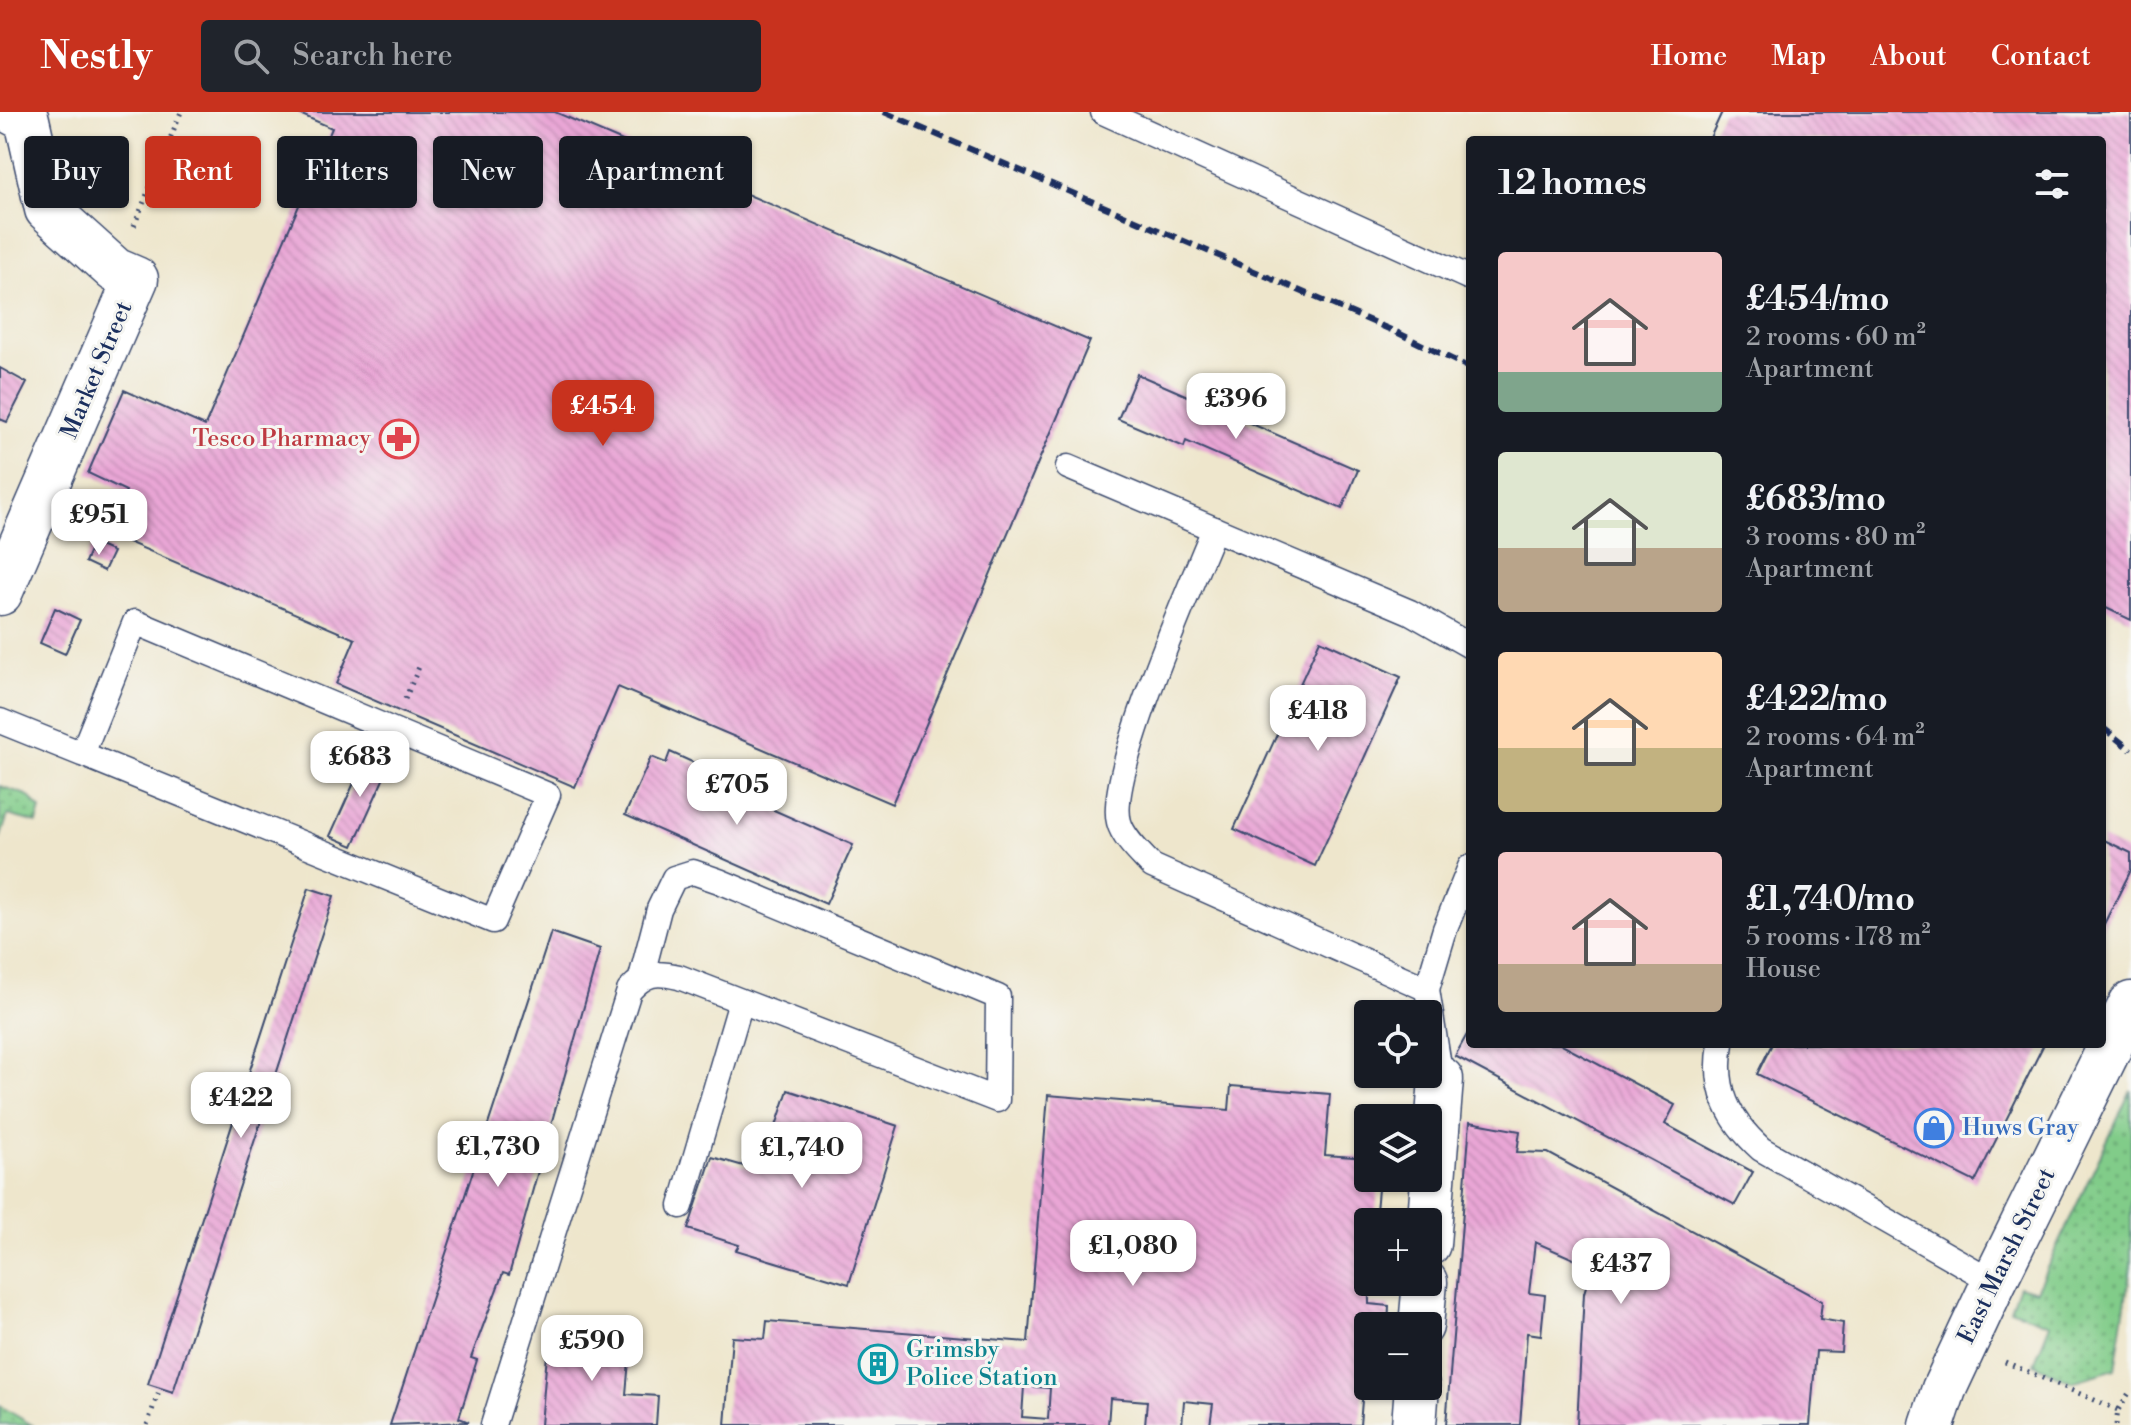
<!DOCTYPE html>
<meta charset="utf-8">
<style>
:root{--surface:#171b24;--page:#20242c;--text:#f1f3f6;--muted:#9ea1a6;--accent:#c8321e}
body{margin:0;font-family:"Libre Bodoni",serif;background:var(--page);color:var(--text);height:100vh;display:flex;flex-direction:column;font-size:30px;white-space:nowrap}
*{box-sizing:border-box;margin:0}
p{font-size:26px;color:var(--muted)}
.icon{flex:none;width:44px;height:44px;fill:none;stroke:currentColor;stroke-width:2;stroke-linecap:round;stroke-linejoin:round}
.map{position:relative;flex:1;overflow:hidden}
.panel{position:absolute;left:1466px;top:24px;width:640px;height:912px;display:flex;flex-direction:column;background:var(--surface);border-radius:8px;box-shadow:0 2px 6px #0004}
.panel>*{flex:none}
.guide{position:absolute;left:24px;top:24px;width:760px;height:72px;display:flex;gap:16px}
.controls{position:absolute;left:1354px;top:888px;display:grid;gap:16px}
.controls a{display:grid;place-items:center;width:88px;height:88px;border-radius:8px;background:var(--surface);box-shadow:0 2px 6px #0004;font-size:40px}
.price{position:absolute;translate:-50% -68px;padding:0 18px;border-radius:16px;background:#fff;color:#222;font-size:26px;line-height:52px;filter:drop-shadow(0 2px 4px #0008)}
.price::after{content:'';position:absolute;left:50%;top:48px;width:24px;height:18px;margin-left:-12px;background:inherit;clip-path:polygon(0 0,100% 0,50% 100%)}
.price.active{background:var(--accent);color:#fff}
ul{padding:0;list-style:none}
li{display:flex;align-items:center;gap:24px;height:200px;padding:0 32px}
li span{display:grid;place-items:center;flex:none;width:224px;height:160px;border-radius:8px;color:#555}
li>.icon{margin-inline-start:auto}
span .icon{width:96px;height:96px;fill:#fffc;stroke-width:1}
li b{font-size:34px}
h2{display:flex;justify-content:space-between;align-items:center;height:96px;padding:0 32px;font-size:34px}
.chip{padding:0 28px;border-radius:8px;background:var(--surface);box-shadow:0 2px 6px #0004;font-size:28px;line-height:72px}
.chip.active{background:var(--accent);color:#fff}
header{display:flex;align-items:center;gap:48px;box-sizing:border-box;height:112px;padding:0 40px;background:var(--accent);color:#fff}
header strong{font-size:38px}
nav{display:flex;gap:44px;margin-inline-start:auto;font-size:28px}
.search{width:560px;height:72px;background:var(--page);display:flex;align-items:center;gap:20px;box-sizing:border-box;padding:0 28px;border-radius:8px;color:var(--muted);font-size:30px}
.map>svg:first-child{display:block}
</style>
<header>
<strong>Nestly</strong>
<div class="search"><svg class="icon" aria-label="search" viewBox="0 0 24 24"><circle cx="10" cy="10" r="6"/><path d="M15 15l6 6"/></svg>Search here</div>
<nav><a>Home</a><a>Map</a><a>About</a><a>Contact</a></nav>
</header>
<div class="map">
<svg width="2131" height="1313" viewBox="0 0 2131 1313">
<defs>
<pattern id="grass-dots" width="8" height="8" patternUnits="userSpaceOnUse" patternTransform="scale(2)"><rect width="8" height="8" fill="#81cc89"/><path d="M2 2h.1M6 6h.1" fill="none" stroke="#69a673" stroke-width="1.8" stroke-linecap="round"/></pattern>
<pattern id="building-back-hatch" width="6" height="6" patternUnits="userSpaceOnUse" patternTransform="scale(2)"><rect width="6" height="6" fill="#e9a6d5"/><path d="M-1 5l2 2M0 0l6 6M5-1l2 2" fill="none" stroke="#c78fb9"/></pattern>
</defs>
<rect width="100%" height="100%" fill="#f6f6f2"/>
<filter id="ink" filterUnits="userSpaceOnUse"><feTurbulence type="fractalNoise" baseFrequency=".0125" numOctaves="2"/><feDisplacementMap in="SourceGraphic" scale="16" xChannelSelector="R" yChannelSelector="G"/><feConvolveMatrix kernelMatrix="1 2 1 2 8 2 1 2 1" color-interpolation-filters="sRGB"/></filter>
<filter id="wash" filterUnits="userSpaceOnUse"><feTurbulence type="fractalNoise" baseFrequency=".006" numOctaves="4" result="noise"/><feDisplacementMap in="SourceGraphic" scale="32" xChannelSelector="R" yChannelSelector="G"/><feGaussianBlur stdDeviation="1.8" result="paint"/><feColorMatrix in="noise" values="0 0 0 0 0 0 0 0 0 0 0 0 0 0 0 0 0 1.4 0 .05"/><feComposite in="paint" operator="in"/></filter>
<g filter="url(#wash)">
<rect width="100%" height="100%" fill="#eee6cc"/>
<!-- grass -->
<g fill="url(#grass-dots)" stroke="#4e7e74" stroke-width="2">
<polygon points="0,674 27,683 41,697 37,711 8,703 0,727"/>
<polygon points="2131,978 2131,1154 2115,1257 2072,1270 2034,1252 2050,1212 2010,1197 2019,1174 2036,1179"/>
<polygon points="0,1294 32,1313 0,1313"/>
</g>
<g id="blocks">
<!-- building -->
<g fill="url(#building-back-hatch)" fill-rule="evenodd">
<polygon points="295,0 555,0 1090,229 892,692 618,575 575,675 336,572 355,527 107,421 126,379 88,361 124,278 205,314 332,16"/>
<polygon points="1722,0 2131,0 2131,508 2102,494 2102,28 1709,28"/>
<polygon points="0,256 27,271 7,310 0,307"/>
<polygon points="1137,262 1358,358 1342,397 1186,329 1184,335 1118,307"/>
<polygon points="93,431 113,440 104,459 85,450"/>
<polygon points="55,496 80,508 65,542 40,531"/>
<polygon points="1320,528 1401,565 1315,754 1234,717"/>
<polygon points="368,640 391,650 353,734 330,724"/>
<polygon points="670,640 747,675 742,684 853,733 826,792 625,703 651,645 666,651"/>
<polygon points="2102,727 2131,741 2131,758 2102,816"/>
<polygon points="309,776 334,784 173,1280 148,1272"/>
<polygon points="551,820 600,837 509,1163 503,1161 471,1246 477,1248 459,1306 469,1310 390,1313"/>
<polygon points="1470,917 1470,932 1560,932 1675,993 1665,1012 1753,1060 1735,1093 1455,944"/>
<polygon points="1772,932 2044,932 1975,1070 1757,962"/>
<path d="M1231 974 1330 982 1325 1043 1368 1046V1066H1379L1375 1110H1368L1369 1192 1389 1194 1388 1214H1368L1360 1313H1210L1213 1292 1184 1289 1182 1313H1145L1147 1289 1110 1286 1108 1313H725L732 1225 765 1227 767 1209 1028 1230 1048 983 1229 998ZM1024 1274 1050 1276 1048 1307 1022 1305Z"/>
<polygon points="788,978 898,1014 849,1172 736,1138 739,1133 688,1117 712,1045 761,1059"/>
<polygon points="1470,1010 1520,1019 1517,1040 1548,1041 1822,1189 1820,1207 1843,1211 1841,1240 1816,1239 1810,1313 1577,1313 1584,1181 1592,1155 1535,1130 1529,1181 1545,1183 1541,1223 1527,1221 1520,1313 1446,1313"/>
<polygon points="549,1219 631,1226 626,1282 658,1284 656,1313 541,1313"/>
</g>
</g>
</g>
<g filter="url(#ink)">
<use href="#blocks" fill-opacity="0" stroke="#3b4a6e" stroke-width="2"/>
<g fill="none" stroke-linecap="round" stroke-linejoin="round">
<defs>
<g id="service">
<polyline points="1103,0 1470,166"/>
<polyline points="1068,355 1410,500 1470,534"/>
<path d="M1214 417C1193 469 1106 664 1119 710 1123 726 1141 742 1152 754L1427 877 1445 817 1470 755"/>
<polyline points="0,609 82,642 135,510 548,683 493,809 82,642"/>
<polyline points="1427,877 1441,967"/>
<path d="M1721 932C1713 977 1728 1007 1761 1037L1994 1170"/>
<polyline points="681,1094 741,890"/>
<path d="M493 1313 629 879C646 860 656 860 679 865L997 988 998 885 719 769 693 760 674 766 659 797 641 866"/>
</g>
<g id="minor">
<polyline points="0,481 136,167 115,158 47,97 27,8 12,0"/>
<polyline points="1428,1132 1441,967"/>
<polyline points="1421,1214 1425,1170"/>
<polyline points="1414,1313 1417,1274"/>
<polyline points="1932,1313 1944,1277 1994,1170 2131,892"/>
</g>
</defs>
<!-- service casing -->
<use href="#service" stroke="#3b4a6e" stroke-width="27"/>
<!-- minor casing -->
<use href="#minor" stroke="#3b4a6e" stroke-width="47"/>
<!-- path -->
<g stroke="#3b4a6e" stroke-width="5" stroke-dasharray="2 6" stroke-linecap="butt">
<polyline points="134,114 181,0"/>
<polyline points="405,587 419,555"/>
<polyline points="2005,1250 2118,1298"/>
<polyline points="147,1313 160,1276"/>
<polyline points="2116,1313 2118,1298 2131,1278"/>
</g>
<!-- service -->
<use href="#service" stroke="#fff" stroke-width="24"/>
<!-- minor -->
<use href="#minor" stroke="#fff" stroke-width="44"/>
<!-- rail -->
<g stroke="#1b2f5e" stroke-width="6" stroke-dasharray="12 6" stroke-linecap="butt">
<polyline points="884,0 1396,220 1470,256"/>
<polyline points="2102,615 2131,638"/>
</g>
</g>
</g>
<!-- icons -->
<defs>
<symbol id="pharmacy-ring" viewBox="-11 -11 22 22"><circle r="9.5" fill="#f6f6f2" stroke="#e0444e" stroke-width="1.5"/><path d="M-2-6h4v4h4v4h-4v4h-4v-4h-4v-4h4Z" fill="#e0444e"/></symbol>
<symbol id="shop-ring" viewBox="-11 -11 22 22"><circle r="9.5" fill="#f6f6f2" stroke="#3f7fe0" stroke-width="1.5"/><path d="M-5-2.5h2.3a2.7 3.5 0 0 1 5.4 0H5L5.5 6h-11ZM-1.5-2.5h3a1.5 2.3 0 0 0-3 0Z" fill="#3f7fe0"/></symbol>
<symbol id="building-ring" viewBox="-11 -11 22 22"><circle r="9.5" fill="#f6f6f2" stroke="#0f9aa8" stroke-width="1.5"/><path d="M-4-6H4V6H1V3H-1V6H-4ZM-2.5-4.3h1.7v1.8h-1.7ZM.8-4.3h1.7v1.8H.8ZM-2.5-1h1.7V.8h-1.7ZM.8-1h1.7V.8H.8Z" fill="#0f9aa8"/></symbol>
</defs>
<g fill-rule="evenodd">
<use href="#pharmacy-ring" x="377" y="305" width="44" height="44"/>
<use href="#shop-ring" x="1912" y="994" width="44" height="44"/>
<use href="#building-ring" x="856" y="1230" width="44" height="44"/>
</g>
<g text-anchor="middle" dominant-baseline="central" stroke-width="6" stroke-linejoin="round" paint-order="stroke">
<!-- street labels -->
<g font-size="24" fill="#1b2f5e" stroke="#f6f6f2">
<text transform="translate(97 258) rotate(-67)">Market Street</text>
<text transform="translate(2007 1144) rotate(-64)">East Marsh Street</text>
</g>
<!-- health labels -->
<g font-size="24" fill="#be3a42" stroke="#f6f6f2" text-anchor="end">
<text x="371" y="327">Tesco Pharmacy</text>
</g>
<!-- shop labels -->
<g font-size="24" fill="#366cbe" stroke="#f6f6f2" text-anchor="start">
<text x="1962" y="1016">Huws Gray</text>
</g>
<!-- culture labels -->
<g font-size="24" fill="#0d838f" stroke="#f6f6f2" text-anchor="start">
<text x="906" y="1238">Grimsby<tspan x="906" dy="28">Police Station</tspan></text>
</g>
</g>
</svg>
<div class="controls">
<a><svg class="icon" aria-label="locate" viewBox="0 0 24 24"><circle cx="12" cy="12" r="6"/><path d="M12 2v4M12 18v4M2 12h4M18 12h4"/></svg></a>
<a><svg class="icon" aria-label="layers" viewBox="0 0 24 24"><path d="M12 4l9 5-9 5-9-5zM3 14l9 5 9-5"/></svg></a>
<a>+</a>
<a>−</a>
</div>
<b class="price" style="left:1236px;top:329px">£396</b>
<b class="price active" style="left:603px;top:336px">£454</b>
<b class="price" style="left:99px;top:445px">£951</b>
<b class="price" style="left:1318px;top:641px">£418</b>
<b class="price" style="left:360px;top:687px">£683</b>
<b class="price" style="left:737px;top:715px">£705</b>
<b class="price" style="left:241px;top:1028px">£422</b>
<b class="price" style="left:498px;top:1077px">£1,730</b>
<b class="price" style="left:802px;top:1078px">£1,740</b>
<b class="price" style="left:1133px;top:1176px">£1,080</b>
<b class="price" style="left:1621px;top:1194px">£437</b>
<b class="price" style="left:592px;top:1271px">£590</b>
<div class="guide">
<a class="chip">Buy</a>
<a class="chip active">Rent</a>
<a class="chip">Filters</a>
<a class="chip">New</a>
<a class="chip">Apartment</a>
</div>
<section class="panel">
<h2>12 homes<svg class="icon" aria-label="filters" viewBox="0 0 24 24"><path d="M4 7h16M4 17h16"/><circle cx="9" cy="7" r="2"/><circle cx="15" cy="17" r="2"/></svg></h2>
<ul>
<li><span style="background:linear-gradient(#f6c9c9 75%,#7fa58c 0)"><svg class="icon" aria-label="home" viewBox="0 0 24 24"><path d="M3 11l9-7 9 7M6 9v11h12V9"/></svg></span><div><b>£454/mo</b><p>2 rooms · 60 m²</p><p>Apartment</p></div></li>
<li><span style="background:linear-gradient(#dfe7d0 60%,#b9a48a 0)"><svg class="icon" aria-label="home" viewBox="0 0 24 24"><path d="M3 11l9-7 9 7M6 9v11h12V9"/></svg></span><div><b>£683/mo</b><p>3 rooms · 80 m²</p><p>Apartment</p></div></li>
<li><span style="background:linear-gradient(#ffd9b3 60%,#c2b280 0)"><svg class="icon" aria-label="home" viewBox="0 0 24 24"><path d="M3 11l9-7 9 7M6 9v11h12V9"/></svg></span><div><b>£422/mo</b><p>2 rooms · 64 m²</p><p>Apartment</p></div></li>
<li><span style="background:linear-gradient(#f6c9c9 70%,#b9a48a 0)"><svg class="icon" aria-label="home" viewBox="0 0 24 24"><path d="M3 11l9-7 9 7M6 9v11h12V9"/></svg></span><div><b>£1,740/mo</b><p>5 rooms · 178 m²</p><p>House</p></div></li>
</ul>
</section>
</div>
